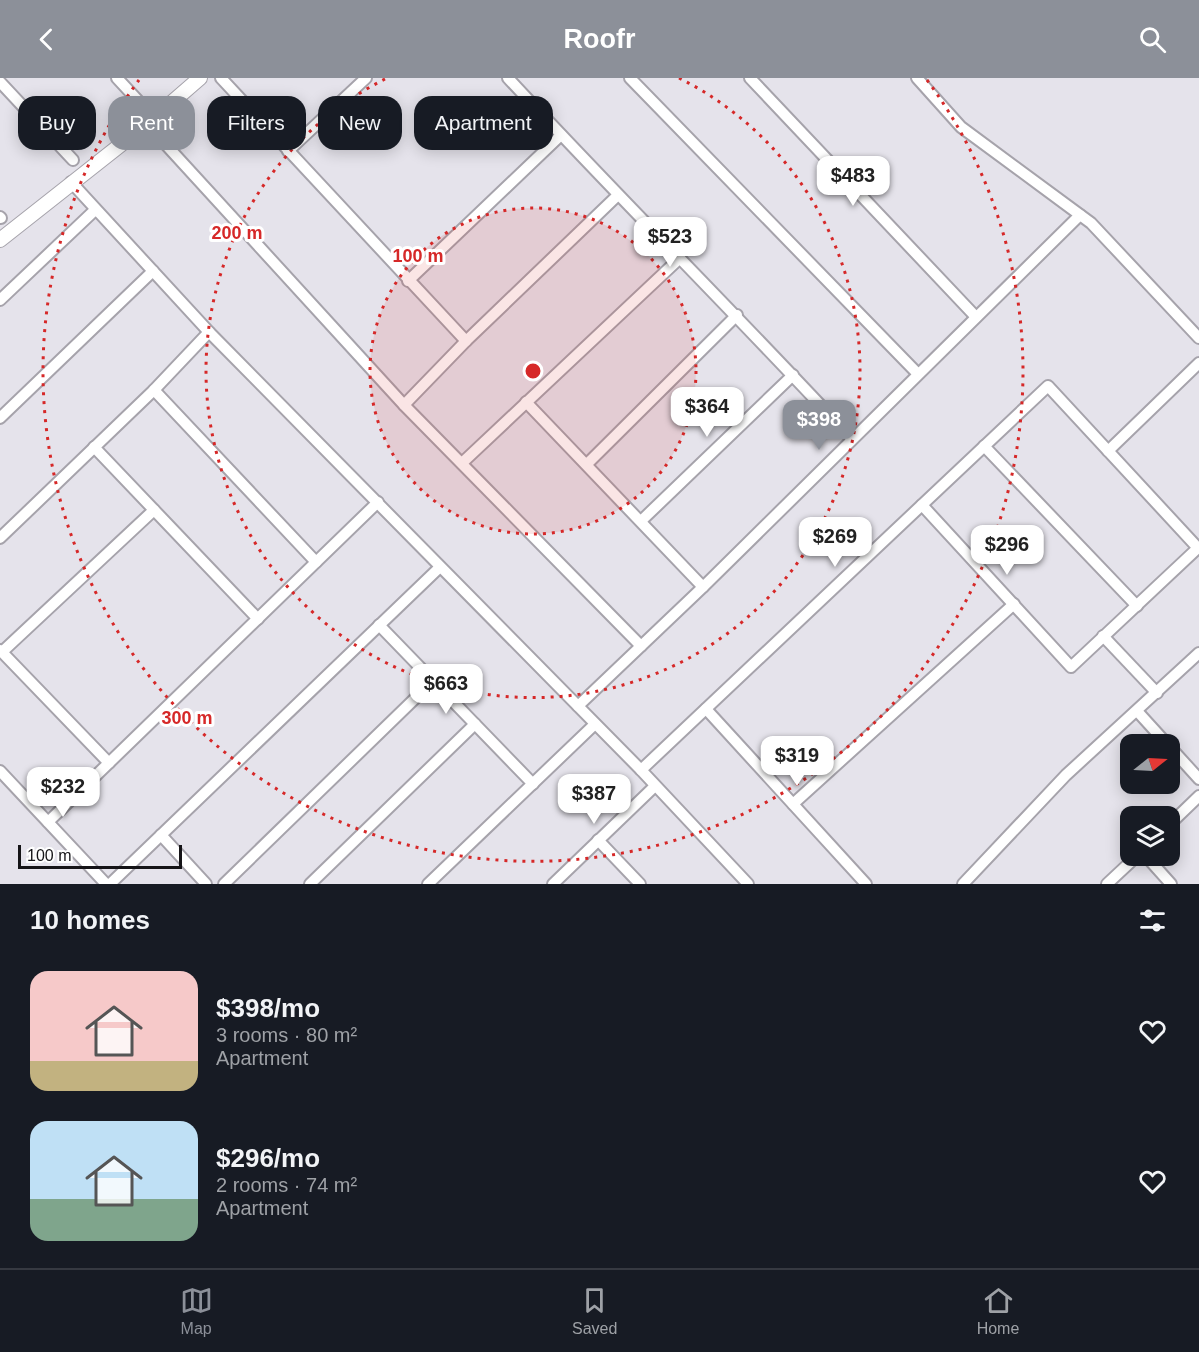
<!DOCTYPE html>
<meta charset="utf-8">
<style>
:root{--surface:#171b24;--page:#20242c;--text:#f1f3f6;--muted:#9ea1a6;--line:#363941;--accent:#8c9099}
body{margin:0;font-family:Arial,sans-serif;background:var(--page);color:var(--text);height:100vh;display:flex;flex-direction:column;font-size:22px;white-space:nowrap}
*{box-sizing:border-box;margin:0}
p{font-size:20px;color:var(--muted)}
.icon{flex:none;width:33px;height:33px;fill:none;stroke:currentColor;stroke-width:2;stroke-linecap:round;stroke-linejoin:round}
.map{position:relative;height:806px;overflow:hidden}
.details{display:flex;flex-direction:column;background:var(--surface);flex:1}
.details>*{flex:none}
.hud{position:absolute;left:18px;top:18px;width:600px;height:54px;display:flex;gap:12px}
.needle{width:39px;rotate:72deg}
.tools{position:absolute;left:1120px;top:656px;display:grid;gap:12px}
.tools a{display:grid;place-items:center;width:60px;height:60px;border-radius:12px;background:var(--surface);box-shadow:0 3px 15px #0003;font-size:30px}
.scale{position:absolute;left:18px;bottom:15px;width:164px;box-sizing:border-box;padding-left:6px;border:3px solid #151417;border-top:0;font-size:16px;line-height:21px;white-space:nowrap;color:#151417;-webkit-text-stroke:4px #fff;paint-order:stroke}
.price{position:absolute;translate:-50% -51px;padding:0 14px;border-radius:12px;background:#fff;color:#222;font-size:20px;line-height:39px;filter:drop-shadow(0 2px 3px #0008)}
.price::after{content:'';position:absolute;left:50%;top:36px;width:18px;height:14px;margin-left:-9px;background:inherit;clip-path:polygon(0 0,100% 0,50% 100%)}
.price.on{background:var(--accent);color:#fff}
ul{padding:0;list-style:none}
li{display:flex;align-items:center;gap:18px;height:150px;padding:0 30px}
li span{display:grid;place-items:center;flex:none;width:168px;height:120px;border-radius:18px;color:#555}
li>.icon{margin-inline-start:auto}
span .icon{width:72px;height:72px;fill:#fffc;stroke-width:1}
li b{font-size:26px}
h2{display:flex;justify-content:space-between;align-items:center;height:72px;padding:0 30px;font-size:26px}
.tag{padding:0 21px;border-radius:18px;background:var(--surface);box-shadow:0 3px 15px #0003;font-size:21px;line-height:54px}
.tag.on{background:var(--accent);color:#fff}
header{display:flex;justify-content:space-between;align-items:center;height:78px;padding:0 30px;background:var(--accent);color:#fff;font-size:27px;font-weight:800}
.dock{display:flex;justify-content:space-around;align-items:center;height:84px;border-top:2px solid var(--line);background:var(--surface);font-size:16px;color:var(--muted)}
.dock a{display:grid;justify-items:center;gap:3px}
.dock .on{color:var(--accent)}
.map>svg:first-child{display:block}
</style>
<header><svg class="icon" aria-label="back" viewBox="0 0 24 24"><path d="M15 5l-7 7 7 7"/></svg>Roofr<svg class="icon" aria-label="search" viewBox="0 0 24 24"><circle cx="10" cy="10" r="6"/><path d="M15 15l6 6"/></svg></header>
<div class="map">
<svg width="1199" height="806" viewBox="0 0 1199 806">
<rect width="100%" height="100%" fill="#e5e3eb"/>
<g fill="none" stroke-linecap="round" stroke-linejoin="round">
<defs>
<g id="minor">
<polyline points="117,0 142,27"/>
<polyline points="221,0 466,263"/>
<path d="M508 0C621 122 739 239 852 361"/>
<polyline points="630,0 918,296"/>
<polyline points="750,0 976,239"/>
<polyline points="917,0 961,49 1091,145 1199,260"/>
<polyline points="0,4 73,82"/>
<polyline points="147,46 404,327 641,568"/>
<polyline points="288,73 366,0"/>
<polyline points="71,104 209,254 641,692 748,806"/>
<polyline points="0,139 1,140"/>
<polyline points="408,203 561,57"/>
<polyline points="0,222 95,132"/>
<polyline points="154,312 316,484"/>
<polyline points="526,324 703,509"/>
<polyline points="404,327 466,263 618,117"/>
<polyline points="0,340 153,193"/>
<polyline points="984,368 1137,528"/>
<polyline points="94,369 258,541"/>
<polyline points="1108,373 1199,285"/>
<polyline points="462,385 680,180"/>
<polyline points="587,386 737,237"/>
<polyline points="922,427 1071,589 1199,469"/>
<polyline points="641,443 793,297"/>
<polyline points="0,460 154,312 209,254"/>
<polyline points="379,547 533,706"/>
<polyline points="1103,558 1157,615"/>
<polyline points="0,572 109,685"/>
<polyline points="2,574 154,432"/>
<polyline points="578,628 703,509 1080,137"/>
<polyline points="706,631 866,806"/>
<polyline points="1137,633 1167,666"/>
<polyline points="1170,669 1199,701"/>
<polyline points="641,692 1048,308 1198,470"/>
<polyline points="0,693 106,806"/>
<polyline points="793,726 1014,526"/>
<polyline points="48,744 378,424"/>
<polyline points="1170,746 1199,718"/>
<polyline points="161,757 206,806"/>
<polyline points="598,762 640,806"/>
<polyline points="1145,777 1171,806"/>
<polyline points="110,806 440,489"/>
<polyline points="224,806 433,603"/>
<polyline points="310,806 475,646"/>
<polyline points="428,806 595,646"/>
<polyline points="553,806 655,708"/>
<polyline points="963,806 1066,697 1199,575"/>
<polyline points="1107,806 1138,777"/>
</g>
<polyline id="tertiary" points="0,162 147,46 200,0"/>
</defs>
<!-- minor casing -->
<use href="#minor" stroke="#a6a3ab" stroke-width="14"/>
<!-- tertiary casing -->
<use href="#tertiary" stroke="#a6a3ab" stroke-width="16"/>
<!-- minor -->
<use href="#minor" stroke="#fff" stroke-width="10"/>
<!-- tertiary -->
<use href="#tertiary" stroke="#fff" stroke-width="14"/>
</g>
<!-- distance rings -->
<circle cx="533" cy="293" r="163" fill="#d62828" fill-opacity=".12"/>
<g fill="none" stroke="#d62828" stroke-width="3" stroke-dasharray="3 6">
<circle cx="533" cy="293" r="163"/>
<path d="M679 0A327 327 0 1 1 387 0"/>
<path d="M927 2A490 490 0 1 1 139 2"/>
</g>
<circle cx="533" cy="293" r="9" fill="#d62828" stroke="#fff" stroke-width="3"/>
<g font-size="18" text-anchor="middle" font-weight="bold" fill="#d62828" stroke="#fff" stroke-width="6" stroke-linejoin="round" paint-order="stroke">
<text x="237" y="161">200 m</text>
<text x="418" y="184">100 m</text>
<text x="187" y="646">300 m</text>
</g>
</svg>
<div class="tools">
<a><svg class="needle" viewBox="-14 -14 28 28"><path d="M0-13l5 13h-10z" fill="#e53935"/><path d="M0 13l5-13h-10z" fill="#9ea1a6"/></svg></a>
<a><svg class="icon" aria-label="layers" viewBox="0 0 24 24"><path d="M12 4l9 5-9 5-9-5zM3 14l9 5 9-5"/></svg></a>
</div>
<div class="scale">100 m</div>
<b class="price" style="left:853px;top:129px">$483</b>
<b class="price" style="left:670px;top:190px">$523</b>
<b class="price" style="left:707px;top:360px">$364</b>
<b class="price on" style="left:819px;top:373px">$398</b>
<b class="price" style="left:835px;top:490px">$269</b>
<b class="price" style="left:1007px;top:498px">$296</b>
<b class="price" style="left:446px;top:637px">$663</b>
<b class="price" style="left:797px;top:709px">$319</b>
<b class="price" style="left:63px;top:740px">$232</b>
<b class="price" style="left:594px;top:747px">$387</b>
<div class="hud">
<a class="tag">Buy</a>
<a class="tag on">Rent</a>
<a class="tag">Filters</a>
<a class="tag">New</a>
<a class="tag">Apartment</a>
</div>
</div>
<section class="details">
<h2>10 homes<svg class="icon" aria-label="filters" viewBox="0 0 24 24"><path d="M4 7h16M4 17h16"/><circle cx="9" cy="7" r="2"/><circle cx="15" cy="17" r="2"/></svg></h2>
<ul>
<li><span style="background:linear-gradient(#f6c9c9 75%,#c2b280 0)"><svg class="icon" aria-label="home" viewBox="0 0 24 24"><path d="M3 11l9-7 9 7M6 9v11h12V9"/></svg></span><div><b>$398/mo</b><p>3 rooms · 80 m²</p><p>Apartment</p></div><svg class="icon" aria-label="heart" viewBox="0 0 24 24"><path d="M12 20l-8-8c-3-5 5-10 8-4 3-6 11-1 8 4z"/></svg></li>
<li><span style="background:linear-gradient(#bfe0f5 65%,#7fa58c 0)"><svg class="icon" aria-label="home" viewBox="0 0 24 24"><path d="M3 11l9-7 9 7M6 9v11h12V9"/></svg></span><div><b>$296/mo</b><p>2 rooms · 74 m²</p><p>Apartment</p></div><svg class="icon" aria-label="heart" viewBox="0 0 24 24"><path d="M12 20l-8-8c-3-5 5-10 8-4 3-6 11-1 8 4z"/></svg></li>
</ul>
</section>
<nav class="dock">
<a class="on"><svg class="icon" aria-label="map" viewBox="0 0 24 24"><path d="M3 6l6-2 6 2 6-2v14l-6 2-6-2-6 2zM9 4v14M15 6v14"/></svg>Map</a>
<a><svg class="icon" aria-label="saved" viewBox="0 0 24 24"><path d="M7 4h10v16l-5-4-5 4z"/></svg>Saved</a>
<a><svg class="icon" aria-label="home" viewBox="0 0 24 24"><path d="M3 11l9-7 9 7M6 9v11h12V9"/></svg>Home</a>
</nav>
